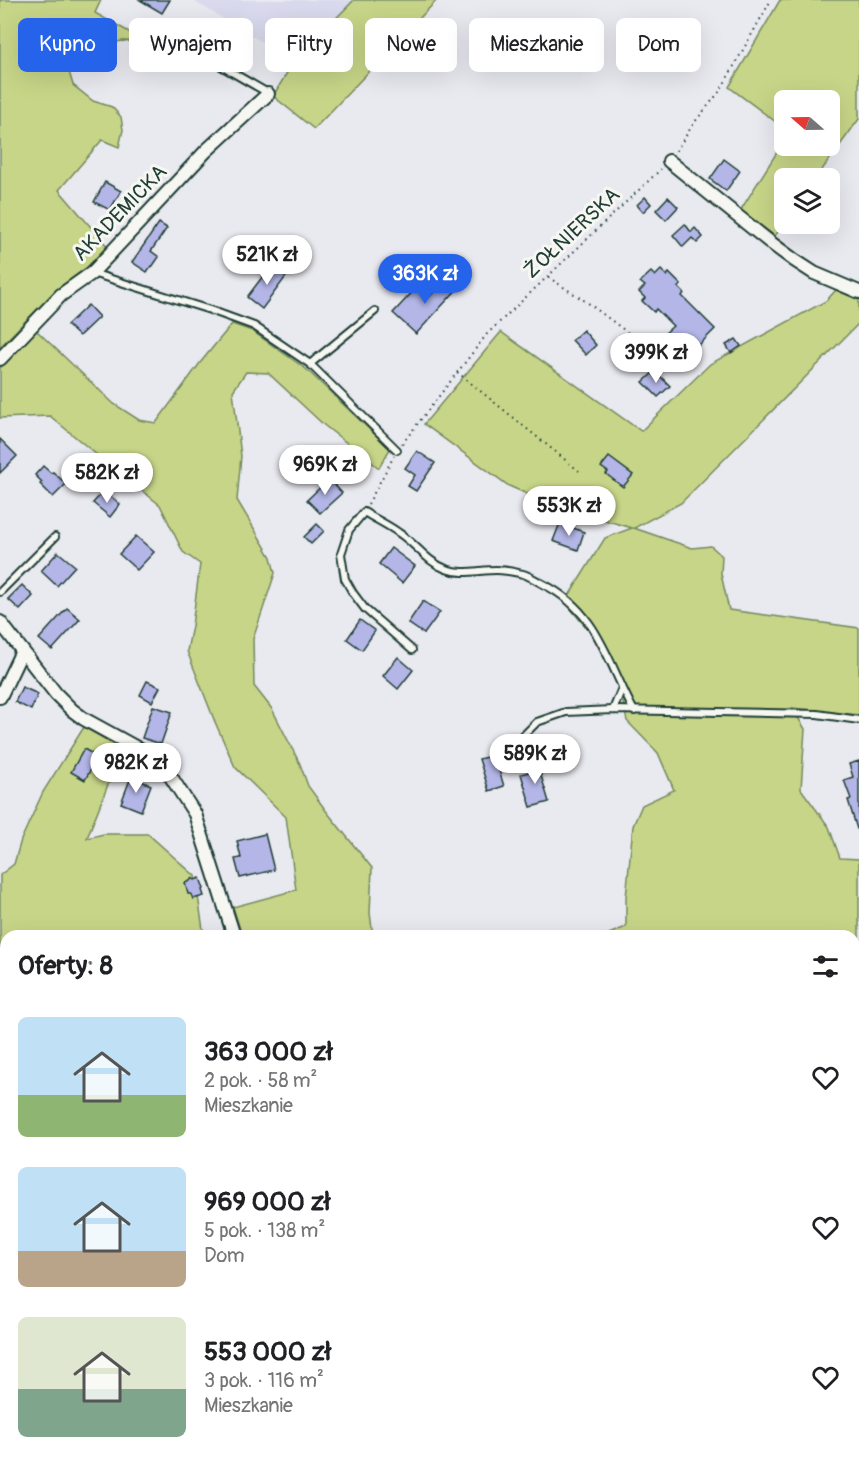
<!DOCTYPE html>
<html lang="pl">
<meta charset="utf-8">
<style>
:root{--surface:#fff;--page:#f2f2f2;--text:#202124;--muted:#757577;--accent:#2563eb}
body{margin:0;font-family:Pangolin,sans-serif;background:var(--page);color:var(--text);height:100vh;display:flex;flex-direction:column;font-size:22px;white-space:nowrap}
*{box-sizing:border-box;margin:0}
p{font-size:20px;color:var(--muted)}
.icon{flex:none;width:33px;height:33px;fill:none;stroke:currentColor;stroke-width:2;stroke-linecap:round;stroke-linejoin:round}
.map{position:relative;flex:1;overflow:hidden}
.sheet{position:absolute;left:0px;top:930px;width:860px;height:536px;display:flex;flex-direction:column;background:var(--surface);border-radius:18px 18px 0 0;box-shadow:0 6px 24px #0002}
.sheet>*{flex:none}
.guide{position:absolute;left:18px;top:18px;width:824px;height:54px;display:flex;gap:12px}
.needle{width:39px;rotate:290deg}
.controls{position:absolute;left:774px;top:90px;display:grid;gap:12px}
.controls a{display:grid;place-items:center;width:66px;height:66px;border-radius:9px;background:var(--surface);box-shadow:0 6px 24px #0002;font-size:30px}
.price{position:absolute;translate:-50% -51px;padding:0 14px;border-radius:21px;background:#fff;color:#222;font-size:20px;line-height:39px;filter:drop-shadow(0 2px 3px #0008)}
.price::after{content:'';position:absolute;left:50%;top:36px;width:18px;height:14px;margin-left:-9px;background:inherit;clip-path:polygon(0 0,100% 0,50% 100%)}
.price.on{background:var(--accent);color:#fff}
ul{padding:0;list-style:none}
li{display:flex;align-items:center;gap:18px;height:150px;padding:0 18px}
li span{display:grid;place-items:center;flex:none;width:168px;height:120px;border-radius:9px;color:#555}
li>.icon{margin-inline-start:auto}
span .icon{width:72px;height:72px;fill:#fffc;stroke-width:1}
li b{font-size:26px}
h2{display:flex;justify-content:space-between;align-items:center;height:72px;padding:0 18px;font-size:26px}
.pill{padding:0 21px;border-radius:9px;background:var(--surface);box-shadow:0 6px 24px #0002;font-size:21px;line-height:54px}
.pill.on{background:var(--accent);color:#fff}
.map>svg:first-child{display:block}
</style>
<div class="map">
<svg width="859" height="1465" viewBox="0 0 859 1465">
<rect width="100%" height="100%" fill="#e9e9f0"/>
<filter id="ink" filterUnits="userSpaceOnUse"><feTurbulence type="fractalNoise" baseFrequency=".0167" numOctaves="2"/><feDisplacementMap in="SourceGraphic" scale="12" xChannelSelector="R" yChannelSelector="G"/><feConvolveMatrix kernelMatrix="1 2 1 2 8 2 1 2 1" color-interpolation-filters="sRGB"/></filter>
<g filter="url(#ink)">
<!-- built -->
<polygon fill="#d9daed" points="192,0 354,0 294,61"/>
<!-- green -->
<g fill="#c7d588" stroke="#73895e" stroke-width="1.5">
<polygon points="0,0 101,0 95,13 147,42 122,41 94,46 64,55 73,85 93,101 112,107 121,117 123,130 119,147 102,140 59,190 108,247 87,267 57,289 0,347"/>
<polygon points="354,0 437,0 314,129 273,96 294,61"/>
<polygon points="780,0 859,0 859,119 816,178 784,178 784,223 775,236 740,211 784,141 784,146 830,146 830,100 784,100 784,128 729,87"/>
<polygon points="836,290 859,300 859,323 681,503 634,528 692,548 711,546 722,556 721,574 729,610 859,628 859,715 792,708 805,729 801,789 829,827 840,858 859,859 859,1152 854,1153 854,936 604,936 626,927 626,898 633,826 642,805 674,790 658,753 627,721 612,654 584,625 565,602 605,538 632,528 550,504 509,486 424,424 501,332 641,431 710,364 826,301"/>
<polygon points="232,324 252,331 306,369 390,449 379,468 325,426 268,373 246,372 233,391 241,456 237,500 271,557 275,573 253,639 254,686 272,709 300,764 308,786 327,812 372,868 370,913 373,936 242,936 233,907 296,890 286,817 235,767 215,722 187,651 192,626 200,564 183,552 160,505 97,455 50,416 0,418 0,368 36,330 114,404 139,420 156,423 200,363"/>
<polygon points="84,727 122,749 87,838 104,834 148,834 195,876 204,936 6,936 6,1238 0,1237 0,875 14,864 21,840 43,792"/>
<polygon points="6,1339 6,1460 198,1460 210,1465 0,1465 0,1357"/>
<polygon points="260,1460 310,1460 307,1465 257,1465"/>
<polygon points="449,1460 491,1460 489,1465 446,1465"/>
<polygon points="553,1460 624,1460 632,1465 550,1465"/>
</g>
<!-- building -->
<g fill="#b3b6e7" stroke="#1f3d34" stroke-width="1.5">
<polygon points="140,0 170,0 162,13"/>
<polygon points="724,159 740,171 726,191 710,179"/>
<polygon points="105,182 121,191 110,210 94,202"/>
<polygon points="645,197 651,204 643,212 637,205"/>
<polygon points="668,197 678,207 666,220 656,210"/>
<polygon points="159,223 167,228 151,251 159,257 152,267 151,266 147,272 132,262"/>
<polygon points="685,224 691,232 695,228 703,237 697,243 692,238 683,247 673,235"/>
<polygon points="273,263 288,274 262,309 247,297"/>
<polygon points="661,270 667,276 669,273 681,285 678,287 684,293 682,296 715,329 698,346 687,335 675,347 663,335 673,326 656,309 654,312 642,301 645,298 639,292 645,286 640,282 651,272 655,276"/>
<polygon points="449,276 460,286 416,334 393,313 417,287 428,298"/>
<polygon points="88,305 99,317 79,336 67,325"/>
<polygon points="583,330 596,345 586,355 572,340"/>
<polygon points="736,339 741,346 731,353 726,345"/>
<polygon points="655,371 670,386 658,397 643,382"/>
<polygon points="0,439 17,456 0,473"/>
<polygon points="417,451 435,463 416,491 408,486 415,475 405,468"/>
<polygon points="609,457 633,475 623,487 606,474 608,472 601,467"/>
<polygon points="43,466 51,473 53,472 66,484 53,497 40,484 42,482 35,475"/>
<polygon points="329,479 342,493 320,513 307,500"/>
<polygon points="104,491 120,504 110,517 93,503"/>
<polygon points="560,523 584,532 578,550 553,541"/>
<polygon points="317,524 324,531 311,544 304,537"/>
<polygon points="136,536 154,552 137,570 119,554"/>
<polygon points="391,548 415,566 402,583 379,564"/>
<polygon points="58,552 75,566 57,586 41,571"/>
<polygon points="22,585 33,596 20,610 8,599"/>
<polygon points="423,601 440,612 424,634 408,623"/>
<polygon points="67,608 80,619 52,650 39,639"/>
<polygon points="360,620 375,631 362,650 347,639"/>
<polygon points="398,657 413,670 398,689 383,676"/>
<polygon points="147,681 160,687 152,702 140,695"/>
<polygon points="22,687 38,694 31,710 15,702"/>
<polygon points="153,706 172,712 161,744 142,738"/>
<polygon points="84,749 96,756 91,764 93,765 85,780 71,772"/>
<polygon points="494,755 504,786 489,791 479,759"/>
<polygon points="536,759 549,802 531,807 521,774 529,772 525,762"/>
<polygon points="859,761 859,829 857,829 848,800 851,799 844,780 853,777 849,764"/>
<polygon points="131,777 151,785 141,811 121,803"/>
<polygon points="265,834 274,870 240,878 235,859 241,858 237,841"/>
<polygon points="192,878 195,880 200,878 204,889 202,890 204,896 193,899 191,894 188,894 185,883 190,881"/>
</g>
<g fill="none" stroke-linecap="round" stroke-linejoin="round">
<defs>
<g id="service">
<polyline points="165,34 268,93"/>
<polyline points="92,273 210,310 254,326 310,364 375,311"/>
<polyline points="310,364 397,450"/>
<polyline points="0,592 55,537"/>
<path d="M412 650 365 609 353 593 345 579 341 554 349 530 364 512C375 519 388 525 399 533 416 544 427 562 446 569 462 575 479 570 496 570 504 570 515 572 523 574 530 576 537 581 543 584 598 611 607 661 634 711"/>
<polyline points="613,710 622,688"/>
<polyline points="508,765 514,745 537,722 566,712 613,710 817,714 859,720"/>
</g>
<g id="minor">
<polyline points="669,161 771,243 794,260 814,273 859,292"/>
<polyline points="0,359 61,295 92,273 206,151 268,94"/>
<polyline points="0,622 56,694 72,710 84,719 146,753 156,760 171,777 195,814 234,936"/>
<polyline points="0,697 22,651"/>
<polyline points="639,1460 645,1465"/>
</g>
</defs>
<!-- service casing -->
<use href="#service" stroke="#1f3d34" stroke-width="10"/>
<!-- minor casing -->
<use href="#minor" stroke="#1f3d34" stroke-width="16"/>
<!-- path -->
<g stroke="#1f3d34" stroke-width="2" stroke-dasharray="1.5 4.5" stroke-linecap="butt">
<polyline points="676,151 694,123 720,91 771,0"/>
<polyline points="548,277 588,303 663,359"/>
<polyline points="457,372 579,471"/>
<polyline points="402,444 487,334 661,169"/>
<polyline points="368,504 394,456"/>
</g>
<!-- service -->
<use href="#service" stroke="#f6f6f2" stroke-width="6"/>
<!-- minor -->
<use href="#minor" stroke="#f6f6f2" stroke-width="12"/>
</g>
</g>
<g text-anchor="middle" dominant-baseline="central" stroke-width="6" stroke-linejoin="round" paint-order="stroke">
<!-- street labels -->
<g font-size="21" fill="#1f3d34" stroke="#f6f6f2">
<text transform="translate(120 213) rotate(-46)">AKADEMICKA</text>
<text transform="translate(572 233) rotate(-43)">ŻOŁNIERSKA</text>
</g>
</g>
</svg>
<div class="controls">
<a><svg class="needle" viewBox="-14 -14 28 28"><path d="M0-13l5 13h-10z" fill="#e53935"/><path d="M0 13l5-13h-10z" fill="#757577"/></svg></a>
<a><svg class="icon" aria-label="layers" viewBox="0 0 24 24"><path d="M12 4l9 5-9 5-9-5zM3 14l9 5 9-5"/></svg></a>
</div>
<b class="price" style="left:267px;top:286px">521K zł</b>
<b class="price on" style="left:425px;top:305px">363K zł</b>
<b class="price" style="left:656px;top:384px">399K zł</b>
<b class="price" style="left:325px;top:496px">969K zł</b>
<b class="price" style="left:107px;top:504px">582K zł</b>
<b class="price" style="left:569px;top:537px">553K zł</b>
<b class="price" style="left:535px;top:785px">589K zł</b>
<b class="price" style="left:136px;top:794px">982K zł</b>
<div class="guide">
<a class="pill on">Kupno</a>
<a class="pill">Wynajem</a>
<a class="pill">Filtry</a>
<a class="pill">Nowe</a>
<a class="pill">Mieszkanie</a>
<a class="pill">Dom</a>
</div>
<section class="sheet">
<h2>Oferty: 8<svg class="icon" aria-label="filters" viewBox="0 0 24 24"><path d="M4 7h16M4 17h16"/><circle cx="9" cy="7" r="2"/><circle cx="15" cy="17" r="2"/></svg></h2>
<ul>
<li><span style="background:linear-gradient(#bfe0f5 65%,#8fb573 0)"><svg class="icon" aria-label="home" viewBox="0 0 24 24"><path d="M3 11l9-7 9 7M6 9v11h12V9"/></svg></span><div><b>363 000 zł</b><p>2 pok. · 58 m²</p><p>Mieszkanie</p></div><svg class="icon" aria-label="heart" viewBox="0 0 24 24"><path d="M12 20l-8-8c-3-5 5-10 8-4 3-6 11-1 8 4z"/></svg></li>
<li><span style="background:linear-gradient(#bfe0f5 70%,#b9a48a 0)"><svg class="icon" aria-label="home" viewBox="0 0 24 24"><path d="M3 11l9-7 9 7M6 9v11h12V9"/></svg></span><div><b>969 000 zł</b><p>5 pok. · 138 m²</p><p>Dom</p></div><svg class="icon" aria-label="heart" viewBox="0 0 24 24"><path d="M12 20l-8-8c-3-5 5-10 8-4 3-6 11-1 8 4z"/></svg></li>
<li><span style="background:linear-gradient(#dfe7d0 60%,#7fa58c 0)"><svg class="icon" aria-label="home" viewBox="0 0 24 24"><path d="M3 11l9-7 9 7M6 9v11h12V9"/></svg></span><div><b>553 000 zł</b><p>3 pok. · 116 m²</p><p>Mieszkanie</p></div><svg class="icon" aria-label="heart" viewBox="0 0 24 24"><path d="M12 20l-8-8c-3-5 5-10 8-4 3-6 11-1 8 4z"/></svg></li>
</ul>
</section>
</div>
